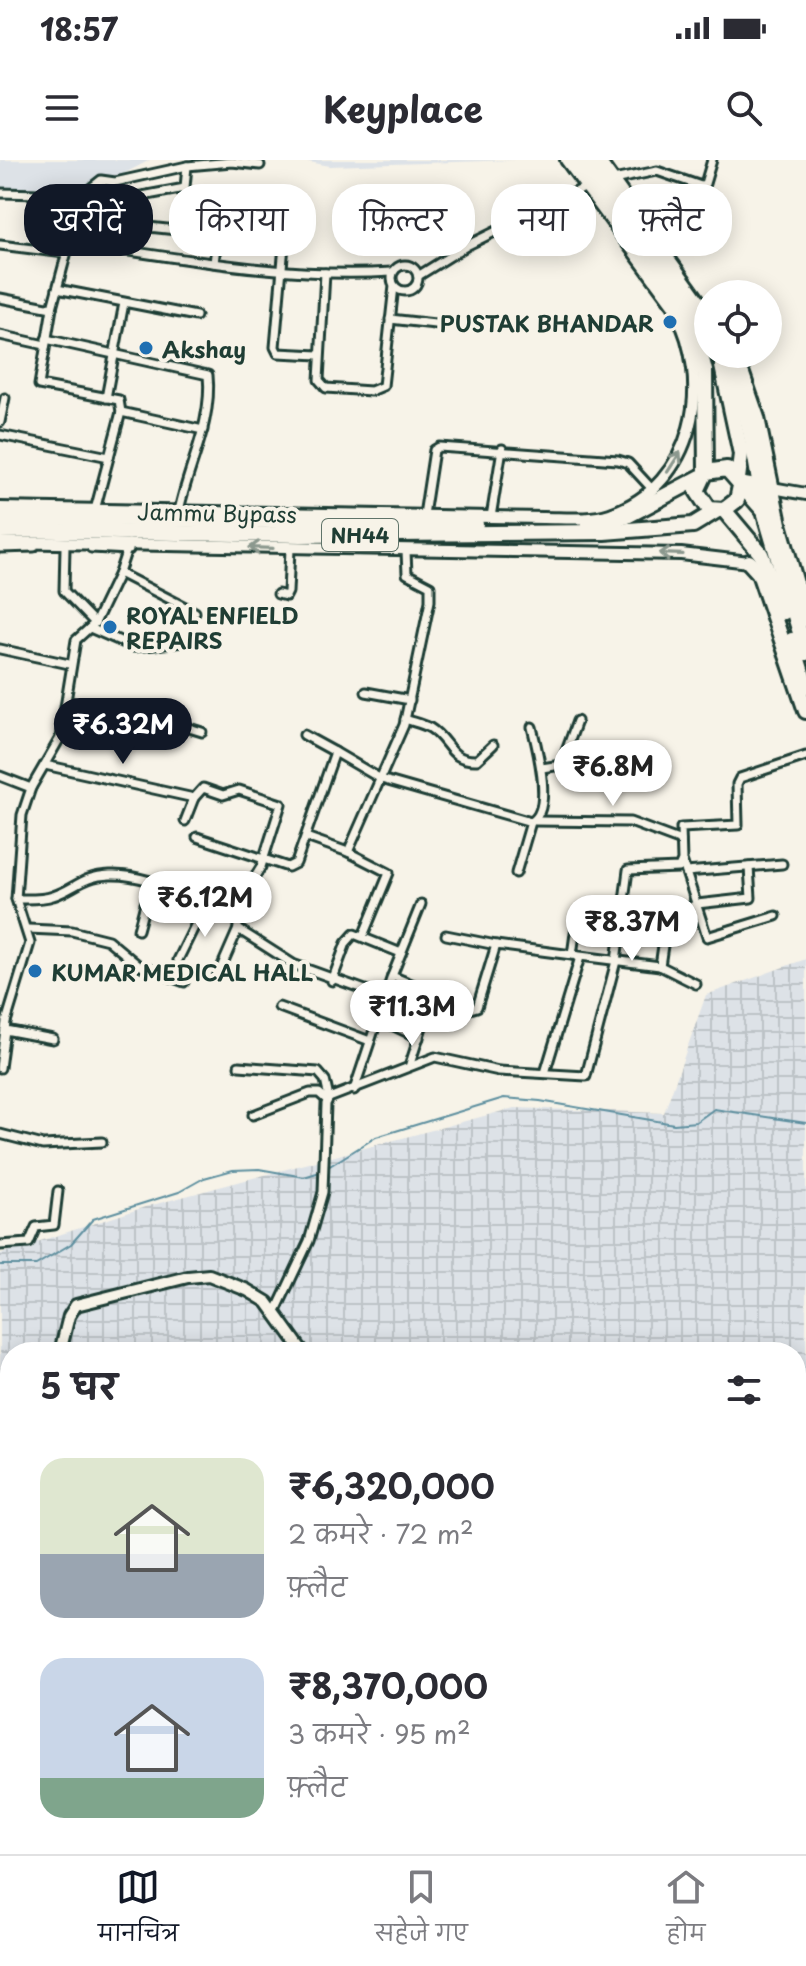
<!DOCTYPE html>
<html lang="hi">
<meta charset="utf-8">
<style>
:root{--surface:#fff;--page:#f7f7f7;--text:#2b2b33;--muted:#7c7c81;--line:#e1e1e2;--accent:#111827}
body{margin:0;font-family:"Playpen Sans","Playpen Sans Deva",sans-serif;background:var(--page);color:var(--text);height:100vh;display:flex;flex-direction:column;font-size:30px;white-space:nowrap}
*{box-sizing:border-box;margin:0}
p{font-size:26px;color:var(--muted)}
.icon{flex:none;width:44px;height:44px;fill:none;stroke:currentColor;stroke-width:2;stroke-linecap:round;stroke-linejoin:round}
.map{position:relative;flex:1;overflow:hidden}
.drawer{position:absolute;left:0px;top:1182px;width:806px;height:512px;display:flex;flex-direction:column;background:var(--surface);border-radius:32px 32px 0 0;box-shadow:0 4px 20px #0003}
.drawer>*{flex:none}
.banner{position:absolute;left:24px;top:24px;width:758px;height:72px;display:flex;gap:16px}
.buttons{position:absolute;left:694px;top:120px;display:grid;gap:16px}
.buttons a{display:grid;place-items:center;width:88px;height:88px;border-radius:50%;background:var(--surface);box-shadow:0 4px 20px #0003;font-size:40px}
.price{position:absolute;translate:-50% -68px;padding:0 18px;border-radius:28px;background:#fff;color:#222;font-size:26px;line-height:52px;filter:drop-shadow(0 2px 4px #0008)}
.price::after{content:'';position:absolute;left:50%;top:48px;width:24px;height:18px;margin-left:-12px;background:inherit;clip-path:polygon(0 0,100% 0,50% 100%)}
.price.active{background:var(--accent);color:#fff}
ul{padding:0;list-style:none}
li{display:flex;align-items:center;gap:24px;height:200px;padding:0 40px}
li span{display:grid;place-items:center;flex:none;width:224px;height:160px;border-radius:24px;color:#555}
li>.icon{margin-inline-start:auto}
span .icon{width:96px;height:96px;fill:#fffc;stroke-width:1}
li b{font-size:34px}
h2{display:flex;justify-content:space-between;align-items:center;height:96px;padding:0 40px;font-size:34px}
.pill{padding:0 28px;border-radius:32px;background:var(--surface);box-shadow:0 4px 20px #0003;font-size:28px;line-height:72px}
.pill.active{background:var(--accent);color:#fff}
.status{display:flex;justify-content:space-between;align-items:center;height:56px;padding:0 40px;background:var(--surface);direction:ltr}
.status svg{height:22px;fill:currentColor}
header{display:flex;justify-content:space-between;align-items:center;height:104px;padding:0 40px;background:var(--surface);font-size:36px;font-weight:700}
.dock{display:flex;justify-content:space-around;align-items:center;height:112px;border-top:2px solid var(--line);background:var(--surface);font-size:22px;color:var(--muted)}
.dock a{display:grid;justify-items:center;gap:4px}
.dock .active{color:var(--accent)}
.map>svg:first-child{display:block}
</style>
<div class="status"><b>18:57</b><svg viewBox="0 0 49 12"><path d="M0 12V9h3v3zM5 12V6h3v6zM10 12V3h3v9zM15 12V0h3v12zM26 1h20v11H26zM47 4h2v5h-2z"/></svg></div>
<header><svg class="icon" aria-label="menu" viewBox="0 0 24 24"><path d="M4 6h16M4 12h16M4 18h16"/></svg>Keyplace<svg class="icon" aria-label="search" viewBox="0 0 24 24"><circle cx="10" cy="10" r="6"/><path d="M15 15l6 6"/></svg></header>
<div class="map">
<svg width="806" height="1694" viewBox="0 0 806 1694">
<defs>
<pattern id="industrial-grid" width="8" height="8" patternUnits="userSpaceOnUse" patternTransform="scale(2)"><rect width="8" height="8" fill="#dde2e7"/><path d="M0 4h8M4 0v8" fill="none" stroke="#bdc3c7"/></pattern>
</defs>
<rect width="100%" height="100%" fill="#f7f3e8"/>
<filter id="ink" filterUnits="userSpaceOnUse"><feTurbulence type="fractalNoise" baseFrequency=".0125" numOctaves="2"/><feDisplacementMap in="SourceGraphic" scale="16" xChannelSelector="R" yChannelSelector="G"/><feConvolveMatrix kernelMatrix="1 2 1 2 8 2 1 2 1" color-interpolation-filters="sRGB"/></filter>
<g filter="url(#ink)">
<!-- built -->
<g fill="#dde2e7">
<polygon points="0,0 150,0 87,33 0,30"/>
<polygon points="299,0 516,0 330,6"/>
</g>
<!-- industrial -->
<polygon fill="url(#industrial-grid)" points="806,799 806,1589 796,1588 796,1192 10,1192 10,1684 408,1684 405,1694 0,1694 0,1094 145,1047 514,948 664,953 706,835"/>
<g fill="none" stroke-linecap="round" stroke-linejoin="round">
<!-- stream -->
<g stroke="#5d8f9f" stroke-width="2">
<polyline points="325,1009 376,977 504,938 540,941 674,964 696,962 714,949 806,963"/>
<polyline points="0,1105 36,1105 71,1084 93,1059 179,1032 204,1018 233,1010 259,1009 304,1017 320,1012"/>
</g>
<defs>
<g id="street">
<polyline points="613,20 657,11 704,27 712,0"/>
<polyline points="0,33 82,35 101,20 115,22 187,6"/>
<polyline points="75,59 213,74 217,78 214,103"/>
<polyline points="181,70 187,6 232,2 260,5"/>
<polyline points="285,74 275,187 278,193 319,195"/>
<path d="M68 82C175 97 283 119 392 112"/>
<polyline points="0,85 65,93"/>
<circle cx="405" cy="118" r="13"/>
<polyline points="325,113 319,220 326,228 371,231 383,226 394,126"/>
<polyline points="418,116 468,85 584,28"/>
<polyline points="57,129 196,156"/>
<polyline points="0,138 52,148"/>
<polyline points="390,159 435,164"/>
<polyline points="0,175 45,185"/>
<path d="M46 179 208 215C213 262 188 306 179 351"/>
<polyline points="106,238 124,143"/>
<polyline points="121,252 119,240 39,225 52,148 82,35 115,41 185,28"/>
<polyline points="0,262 5,238"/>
<polyline points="0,275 109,297"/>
<polyline points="95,350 121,252 203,270"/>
<polyline points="424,355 434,290 439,287 618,300 628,303 652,329"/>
<polyline points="491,357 502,289"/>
<polyline points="65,387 64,431 95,463"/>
<polyline points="0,388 34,387"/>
<polyline points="91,388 129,390"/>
<polyline points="119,413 195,452"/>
<polyline points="278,434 286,436 288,432 290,389"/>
<polyline points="90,468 134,487 184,482"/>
<polyline points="0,489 69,504"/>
<polyline points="366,532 410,540"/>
<polyline points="67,542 150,556 202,572"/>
<path d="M405 559C413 562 423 564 430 568 450 580 448 601 477 600L493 585"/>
<path d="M335 592 381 619 531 662C554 650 537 588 532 567"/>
<polyline points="45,605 194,638"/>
<polyline points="542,608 561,605 577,561"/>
<polyline points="0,616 31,628"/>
<polyline points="185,661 194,638 203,628 223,635 239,630 281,644 261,707 237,745 238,769 217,817"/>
<polyline points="535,661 630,662 681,681"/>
<polyline points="197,677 288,707 296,703 335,592 304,575"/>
<polyline points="306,677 348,692 389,713 363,776"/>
<polyline points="348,692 404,565 430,441 430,426 407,414 406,391"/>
<polyline points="683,703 707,777 776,756"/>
<polyline points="686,712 782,704"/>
<polyline points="516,713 531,662"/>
<path d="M16 739C27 739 42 740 53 736 75 729 82 716 110 715 152 713 194 742 234 752"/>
<polyline points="28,769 72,771 108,780 138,805 184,822"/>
<polyline points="238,769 293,804 385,837"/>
<polyline points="138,770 151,722"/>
<polyline points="446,775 496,785"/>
<polyline points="572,795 660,806 667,758 697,744 751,738 749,707"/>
<polyline points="178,800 205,745"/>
<polyline points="660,806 696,824"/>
<polyline points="392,816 421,744"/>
<polyline points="332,821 346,783 354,774 401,793"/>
<polyline points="433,833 470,849 477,847 496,785 572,795 578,752"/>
<polyline points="279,847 370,881"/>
<polyline points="377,858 419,878"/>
<polyline points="5,870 53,879"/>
<polyline points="239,906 318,912 325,920 329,938"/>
<polyline points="0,908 6,862 30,783 16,739 22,655 31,628 60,578 76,480 95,463 119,413 129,383"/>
<polyline points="545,913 580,797"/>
<polyline points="354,930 392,816 433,833 410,904"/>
<polyline points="253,955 310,933 319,933 327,940"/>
<polyline points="0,974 43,985 102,982"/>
<polyline points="0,1085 29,1083 36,1067 54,1065 58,1031"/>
<polyline points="276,1151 309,1081 323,1032 326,944 329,938 435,897 499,911 586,916 616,801 628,710 679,708 682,701 681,668 738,665 737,624 740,618 806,596"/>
<polyline points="411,1684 414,1694"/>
<polyline points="758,1684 773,1694"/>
<polyline points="438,1694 439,1684"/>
<polyline points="500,1694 502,1684"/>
<polyline points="698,1694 700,1687"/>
<polyline points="734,1694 734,1684"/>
</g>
<g id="secondary">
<polyline points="566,0 679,153"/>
<polyline points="599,0 699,140 704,161"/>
<polyline points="739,322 806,334"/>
<path d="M0 348 543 358C564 358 589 361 610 354 696 324 713 223 675 150"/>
<polyline points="0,382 681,394 749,402"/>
<polyline points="60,1192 69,1156 76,1145 188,1117 209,1115 247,1130 267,1142 303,1192"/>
<polyline points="796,1328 806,1329"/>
<polyline points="0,1404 10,1372"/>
<polyline points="0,1646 10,1656"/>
<polyline points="31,1684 37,1694"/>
</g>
<g id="highway">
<polyline points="576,0 693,164 705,211 706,312"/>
<polyline points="589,0 708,169"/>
<polyline points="735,194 757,258 779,364 806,459"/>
<path d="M719 195C751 240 754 298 764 351"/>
<polyline points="722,206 741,294 738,319"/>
<polyline points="740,326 737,340 724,350 709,349 697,331 706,312 727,309 764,351 806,493"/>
<polyline points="724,350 761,394 784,452"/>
<polyline points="0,357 476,364"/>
<polyline points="588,363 627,356 701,317"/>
<polyline points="0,370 301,375 604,372 693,365 716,351"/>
<polyline points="749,402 759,413 806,551"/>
<polyline points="792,480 806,526"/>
</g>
</defs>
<!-- street casing -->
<use href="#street" stroke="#1f3d34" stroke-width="13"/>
<!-- secondary casing -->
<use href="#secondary" stroke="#1f3d34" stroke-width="16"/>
<!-- highway casing -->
<use href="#highway" stroke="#1f3d34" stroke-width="20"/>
<!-- street -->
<use href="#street" stroke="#f7f3e8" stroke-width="7"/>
<!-- secondary -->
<use href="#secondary" stroke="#f7f3e8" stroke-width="10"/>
<!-- highway -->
<use href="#highway" stroke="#f7f3e8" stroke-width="14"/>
</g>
<!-- one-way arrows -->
<defs><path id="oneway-shaft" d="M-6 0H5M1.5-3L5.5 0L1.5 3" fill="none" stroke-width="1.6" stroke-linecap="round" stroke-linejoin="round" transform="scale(2)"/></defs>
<g stroke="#8b988e">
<use href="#oneway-shaft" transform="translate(674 302) rotate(-57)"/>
<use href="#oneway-shaft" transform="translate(261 388) rotate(-178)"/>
<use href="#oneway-shaft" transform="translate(671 394) rotate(-178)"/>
</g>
</g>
<!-- markers -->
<g fill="#1f6fb2" stroke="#f7f3e8" stroke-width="3">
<circle cx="670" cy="162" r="8"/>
<circle cx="146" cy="188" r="8"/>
<circle cx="110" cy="467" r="8"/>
<circle cx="35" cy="811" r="8"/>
</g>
<g text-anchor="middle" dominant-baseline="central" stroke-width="8" stroke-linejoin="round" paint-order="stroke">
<!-- shield labels -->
<rect fill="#f7f3e8" stroke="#60746a" stroke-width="2" x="322" y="359" width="76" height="32" rx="6"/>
<g font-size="20" font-weight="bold" fill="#1f3d34">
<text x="360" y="375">NH44</text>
</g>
<!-- poi labels -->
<g font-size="22" font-weight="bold" fill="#1f3d34" stroke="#f7f3e8" text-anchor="start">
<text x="654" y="162" text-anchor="end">PUSTAK BHANDAR</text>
<text x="162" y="188">Akshay</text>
<text x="126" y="454">ROYAL ENFIELD<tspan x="126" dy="25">REPAIRS</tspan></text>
<text x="51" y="811">KUMAR MEDICAL HALL</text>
</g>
<!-- street labels -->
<g font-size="22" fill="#1f3d34" stroke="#f7f3e8">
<text transform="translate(217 352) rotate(1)">Jammu Bypass</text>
</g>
</g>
</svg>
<div class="buttons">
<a><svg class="icon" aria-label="locate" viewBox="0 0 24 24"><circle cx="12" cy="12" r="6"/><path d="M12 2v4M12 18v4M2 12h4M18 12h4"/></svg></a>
</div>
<b class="price active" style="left:123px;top:606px">₹6.32M</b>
<b class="price" style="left:613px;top:648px">₹6.8M</b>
<b class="price" style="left:205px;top:779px">₹6.12M</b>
<b class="price" style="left:632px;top:803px">₹8.37M</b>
<b class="price" style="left:412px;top:888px">₹11.3M</b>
<div class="banner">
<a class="pill active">खरीदें</a>
<a class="pill">किराया</a>
<a class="pill">फ़िल्टर</a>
<a class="pill">नया</a>
<a class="pill">फ़्लैट</a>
</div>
<section class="drawer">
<h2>5 घर<svg class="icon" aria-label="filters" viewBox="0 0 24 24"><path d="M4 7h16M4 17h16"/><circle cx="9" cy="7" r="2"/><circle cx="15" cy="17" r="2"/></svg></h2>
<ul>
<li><span style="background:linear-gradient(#dfe7d0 60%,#9aa5b1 0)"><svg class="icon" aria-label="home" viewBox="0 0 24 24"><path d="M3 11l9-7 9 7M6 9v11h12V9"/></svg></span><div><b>₹6,320,000</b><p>2 कमरे · 72 m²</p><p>फ़्लैट</p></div></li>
<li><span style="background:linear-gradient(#c9d6e8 75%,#7fa58c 0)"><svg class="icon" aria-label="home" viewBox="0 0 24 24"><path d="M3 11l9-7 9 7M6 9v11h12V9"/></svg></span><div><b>₹8,370,000</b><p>3 कमरे · 95 m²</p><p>फ़्लैट</p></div></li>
</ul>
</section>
</div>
<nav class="dock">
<a class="active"><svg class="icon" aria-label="map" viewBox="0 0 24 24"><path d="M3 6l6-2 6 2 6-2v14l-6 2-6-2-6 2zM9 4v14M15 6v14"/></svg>मानचित्र</a>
<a><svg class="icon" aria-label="saved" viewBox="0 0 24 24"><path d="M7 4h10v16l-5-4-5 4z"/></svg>सहेजे गए</a>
<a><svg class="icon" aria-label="home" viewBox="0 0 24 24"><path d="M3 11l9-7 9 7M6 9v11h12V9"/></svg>होम</a>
</nav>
